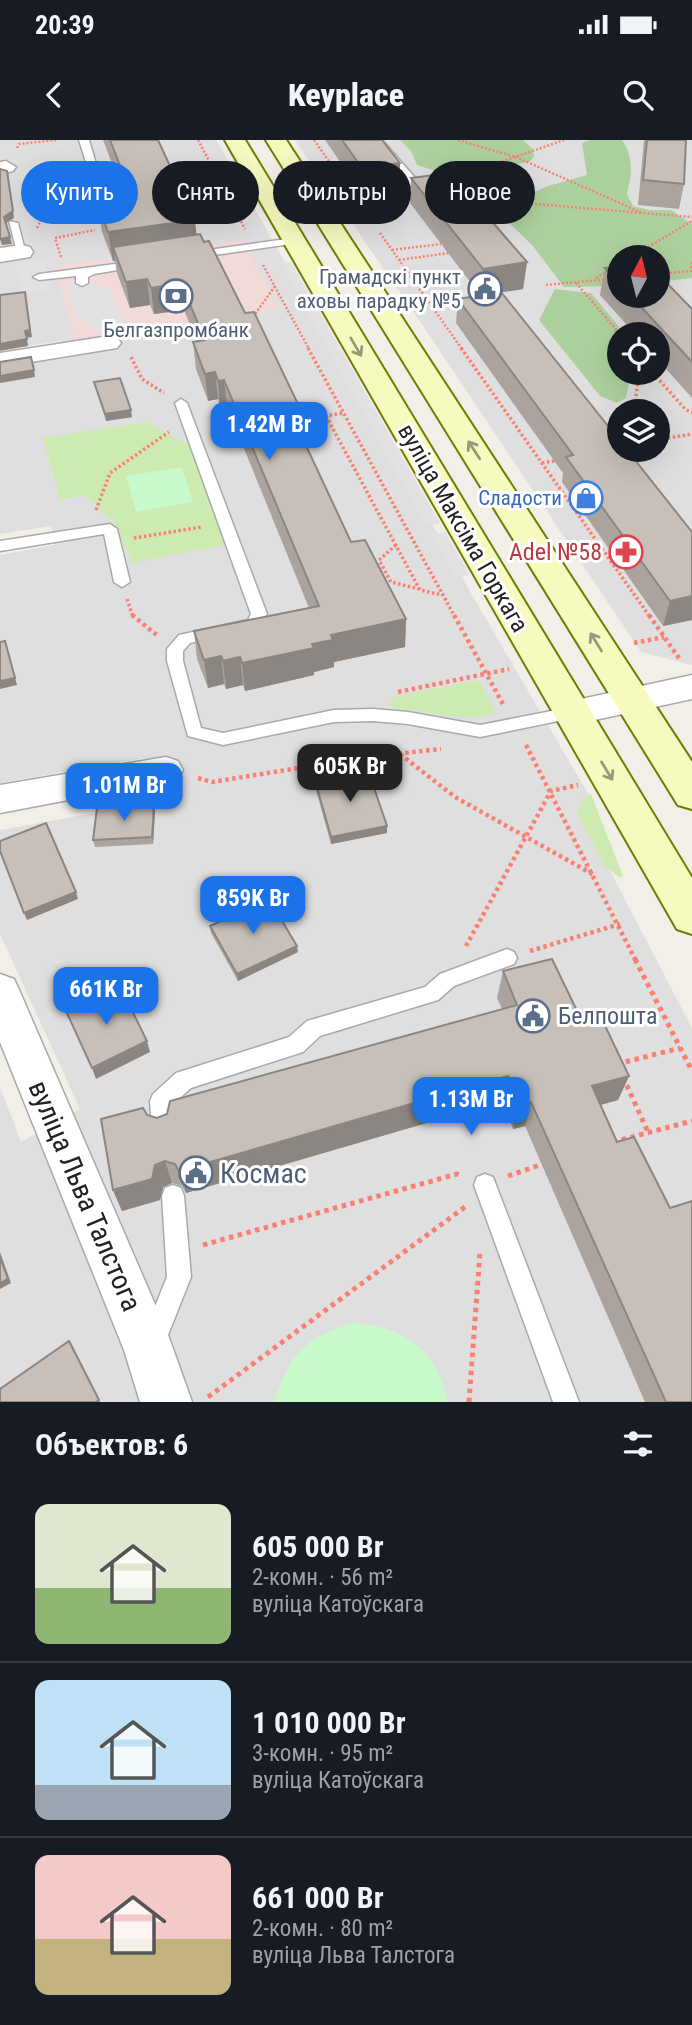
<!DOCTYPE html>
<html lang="ru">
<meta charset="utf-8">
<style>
:root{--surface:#171b24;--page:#20242c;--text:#f1f3f6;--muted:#9ea1a6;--line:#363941;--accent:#1a73e8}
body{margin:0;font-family:"Roboto Condensed",sans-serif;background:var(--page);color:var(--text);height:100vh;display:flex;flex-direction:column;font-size:26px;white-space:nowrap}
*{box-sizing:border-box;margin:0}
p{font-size:23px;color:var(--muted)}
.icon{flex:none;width:38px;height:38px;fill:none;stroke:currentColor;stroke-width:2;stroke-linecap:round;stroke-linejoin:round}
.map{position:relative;height:1262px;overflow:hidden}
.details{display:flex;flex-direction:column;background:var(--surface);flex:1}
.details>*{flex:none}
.banner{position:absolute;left:21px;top:21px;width:651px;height:63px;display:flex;gap:14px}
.needle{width:46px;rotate:7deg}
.fabs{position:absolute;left:607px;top:105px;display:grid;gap:14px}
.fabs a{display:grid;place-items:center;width:63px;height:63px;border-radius:50%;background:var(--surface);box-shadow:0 7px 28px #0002;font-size:35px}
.price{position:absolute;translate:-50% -60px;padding:0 16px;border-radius:14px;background:var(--accent);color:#fff;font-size:23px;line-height:46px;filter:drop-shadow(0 2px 4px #0008)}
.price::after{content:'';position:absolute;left:50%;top:42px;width:21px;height:16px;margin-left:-10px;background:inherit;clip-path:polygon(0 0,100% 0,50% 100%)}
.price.active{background:#222;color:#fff}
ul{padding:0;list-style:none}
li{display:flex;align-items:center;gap:21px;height:175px;padding:0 35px}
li+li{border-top:2px solid var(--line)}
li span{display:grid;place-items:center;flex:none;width:196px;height:140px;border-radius:14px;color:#555}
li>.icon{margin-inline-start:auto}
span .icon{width:84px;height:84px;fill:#fffc;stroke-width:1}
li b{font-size:30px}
h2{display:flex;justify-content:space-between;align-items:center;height:84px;padding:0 35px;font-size:30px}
.chip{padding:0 24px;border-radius:32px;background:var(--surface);box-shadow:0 7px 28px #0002;font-size:24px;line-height:63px}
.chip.active{background:var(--accent);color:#fff}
.status{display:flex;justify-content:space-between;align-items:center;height:49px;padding:0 35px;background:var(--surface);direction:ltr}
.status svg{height:19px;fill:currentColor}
header{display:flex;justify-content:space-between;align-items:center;height:91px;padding:0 35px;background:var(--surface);font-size:32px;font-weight:800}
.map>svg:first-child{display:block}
</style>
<div class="status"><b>20:39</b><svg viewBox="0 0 49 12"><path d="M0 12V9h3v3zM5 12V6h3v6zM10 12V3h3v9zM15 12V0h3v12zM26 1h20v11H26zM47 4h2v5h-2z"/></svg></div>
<header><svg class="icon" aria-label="back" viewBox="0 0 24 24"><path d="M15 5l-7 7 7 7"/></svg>Keyplace<svg class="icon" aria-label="search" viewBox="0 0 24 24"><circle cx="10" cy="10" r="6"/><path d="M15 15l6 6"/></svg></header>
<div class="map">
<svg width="692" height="1262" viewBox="0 0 692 1262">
<rect width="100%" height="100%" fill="#f2efe9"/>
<!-- residential -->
<g fill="#e0dfdf" fill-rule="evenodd">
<polygon points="0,0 216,0 468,448 594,664 609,729 692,888 692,1262 0,1262 0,947 21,1002 80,969 0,794 0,690 152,663 144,618 0,643 0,415 55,405 51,386 0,394 0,226 64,215 62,201 0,210"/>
<path d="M295 0H692V525L641 512 423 186ZM620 117H658V156H620ZM620 194H658V233H620ZM620 271H658V310H620Z"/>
</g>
<!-- commercial -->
<polygon fill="#f2dad9" points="243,100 279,169 75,199 54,126"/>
<!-- grass -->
<g fill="#cdebb0">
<polygon points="147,282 190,306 228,404 132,423 114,382 85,356 60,359 43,298"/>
<path d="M474 541 480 542 496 572C474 584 421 571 395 568L389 564 393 557Z"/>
<polygon points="591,654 623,736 619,737 604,725 577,673 586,655"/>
</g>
<!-- forest -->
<g fill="#add19e">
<path d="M400 0H523L533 9 534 17 529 22C491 30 455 39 417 25L411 11Z"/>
<path d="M590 0H622C634 17 632 34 627 54L633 66 649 70H671L692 84V138L658 142V117H620L619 146 564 147 532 105 495 69 548 46 587 35 582 3Z"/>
<polygon points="555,149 591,153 625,194 620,194 620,233 631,233 626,258 617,263 600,256 539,180"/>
</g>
<!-- park -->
<g fill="#c8facc">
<polygon points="182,327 193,362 136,372 126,336"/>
<path d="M354 1183C407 1188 435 1209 448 1262H274C289 1214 306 1196 354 1183Z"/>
</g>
<!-- parking -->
<g fill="#e2e2e2">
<polygon points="214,2 258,80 245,82 203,3"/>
<polygon points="45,121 52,149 21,152 16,124"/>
<polygon points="291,122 440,383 426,386 280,123"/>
<polygon points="93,141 95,147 109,147 125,187 98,192 74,175 66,144"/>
<polygon points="445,392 470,435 456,438 431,395"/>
</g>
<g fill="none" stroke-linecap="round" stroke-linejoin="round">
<defs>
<g id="service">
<polygon points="79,0 89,0 113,81 104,79"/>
<polygon points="372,0 382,0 424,48 424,52 416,52"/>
<polygon points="397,68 402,71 401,73 327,84 322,81 327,78"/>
<polygon points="9,81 18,83 26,114 17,112"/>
<polygon points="294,98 298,99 298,103 194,118 189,115 194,112"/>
<polygon points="138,121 143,124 142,126 94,134 88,137 88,143 82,146 76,143 76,136 39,140 33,137 39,134"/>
<polygon points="181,259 187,263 267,474 259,488 190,503 183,511 183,521 201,588 223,593 334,570 373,569 408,572 480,585 572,567 580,573 578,577 480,597 408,584 373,581 334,582 223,605 188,596 167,521 167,509 179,495 248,480 251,474 175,263"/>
<polygon points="110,384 117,389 130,442 122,447 114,442 104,394 0,411 0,401"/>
<polygon points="507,809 514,812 517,818 514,824 454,846 438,860 320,896 303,912 191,948 172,965 174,988 171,996 163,999 155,996 152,988 150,961 153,954 176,933 289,897 307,881 314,879 425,847 440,834"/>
<polygon points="485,1034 493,1037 496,1045 579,1262 553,1262 474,1045 477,1037"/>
<polygon points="173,1045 181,1048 184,1056 191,1137 162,1210 153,1213 144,1210 141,1201 167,1137 162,1056 165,1048"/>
</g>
<g id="minor">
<polygon points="6,21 16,27 13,31 0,34 0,22"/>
<polygon points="22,105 30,107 33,112 30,117 0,122 0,108"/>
<polygon points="109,196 117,198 121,203 117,208 0,227 0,213"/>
<polygon points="692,535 692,559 572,585 560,582 555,573 560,564 572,561"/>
<polygon points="166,617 178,621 183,630 178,639 0,673 0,645"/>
<polygon points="0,834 14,839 20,852 167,1192 192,1262 140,1262 124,1210 0,902"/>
</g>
<g id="secondary">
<polygon points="225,0 245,0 692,738 692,794 677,789"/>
<polygon points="266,0 286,0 692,622 692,669 678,665"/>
</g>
</defs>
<!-- service casing -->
<use href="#service" stroke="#a9a9a9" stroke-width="3"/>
<!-- minor casing -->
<use href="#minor" stroke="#a9a9a9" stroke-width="3"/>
<!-- secondary casing -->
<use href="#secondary" stroke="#707d05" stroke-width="4"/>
<!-- path-far3 -->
<g stroke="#fa8072" stroke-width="2.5" stroke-dasharray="2 2" stroke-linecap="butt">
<polyline points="198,0 245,89"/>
<polyline points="314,0 354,57"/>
<polyline points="458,0 516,17 642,73 692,77"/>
<polyline points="17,8 19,4 56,0"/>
<polyline points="31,33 43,76 37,88"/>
<polyline points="449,40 564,0"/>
<polyline points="464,54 488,60 642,73"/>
<polyline points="203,63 235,72"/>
<polyline points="182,65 202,62 223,48"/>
<polyline points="43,76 84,71"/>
<polyline points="380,93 462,209"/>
<polyline points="392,110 441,104"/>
<polyline points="61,117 55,98 95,90"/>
<polyline points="631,117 692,81"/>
<polyline points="399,120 448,113"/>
<polyline points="263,125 309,209"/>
<polyline points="658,134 691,131 692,122"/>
<polyline points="596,138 620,124"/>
<polyline points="576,143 620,194"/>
<polyline points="546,145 620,138"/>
<polyline points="253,177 275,146"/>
<polyline points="136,198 196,188"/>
</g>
<!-- path-far2 -->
<g stroke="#fa8072" stroke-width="3.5" stroke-dasharray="2.5 2.5" stroke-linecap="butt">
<polyline points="308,208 455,477"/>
<polyline points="461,208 650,477"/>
<polyline points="131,217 142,239 164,253"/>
<polyline points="653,233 686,270 692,272"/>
<polyline points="634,271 639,233"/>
<polyline points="326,276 420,450 442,455"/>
<polyline points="300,280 344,273"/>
<polyline points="216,295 236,291"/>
<polyline points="658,300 692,294"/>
<polyline points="542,323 558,320"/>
<polyline points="96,370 110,333 169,292"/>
<polyline points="134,398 202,387"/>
<polyline points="396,405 379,420 391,442 419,449"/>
<polyline points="127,459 133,477"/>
</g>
<!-- path-far1 -->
<g stroke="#fa8072" stroke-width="4.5" stroke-dasharray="3.5 3.5" stroke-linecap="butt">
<polyline points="132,475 158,496"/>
<polyline points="454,475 504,566"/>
<polyline points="649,475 681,521"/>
<polyline points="634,503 664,497"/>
<polyline points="398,552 509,529"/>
<polyline points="526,605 636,821"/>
<polyline points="400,614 455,657 594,735"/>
<polyline points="198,638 212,642 367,617 441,609"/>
<polyline points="466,806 551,651 578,645"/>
<polyline points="530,811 620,784"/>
</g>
<!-- path -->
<g stroke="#fa8072" stroke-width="5" stroke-dasharray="4.5 4.5" stroke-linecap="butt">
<polyline points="635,819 692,931"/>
<polyline points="617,924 680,908"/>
<polyline points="623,937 648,992"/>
<polyline points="613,1002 692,981"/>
<polyline points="508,1036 540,1025"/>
<polyline points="203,1105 457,1034 461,1036"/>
<polyline points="208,1257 465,1067"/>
<polyline points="469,1262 480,1112"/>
</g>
<!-- service -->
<use href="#service" fill="#fff" fill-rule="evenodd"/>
<!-- minor -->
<use href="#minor" fill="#fff" fill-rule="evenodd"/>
<!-- secondary -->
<use href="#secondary" fill="#f7fabf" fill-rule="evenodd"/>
</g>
<!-- wall -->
<g fill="#aba49e">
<polygon points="103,0 158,0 196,95 204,102 306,281 307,308 351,402 406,479 405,507 334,522 334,527 314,532 314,535 245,551 243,545 226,549 224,544 208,548 197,519 194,491 309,468 227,267 220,268 218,259 208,261 196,229 193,202 197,202 184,170 154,174 150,165 130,168 117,133 115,121 113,121 102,92 97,63 126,60"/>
<polygon points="325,0 382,0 400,23 400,48 362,53"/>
<polygon points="644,0 686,0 684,44 679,69 638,65"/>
<polygon points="411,38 527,122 523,149 502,152 692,392 692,480 663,486 562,342 563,333 456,183 458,159 480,155 410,63"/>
<polygon points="620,126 620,156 658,156 692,169 692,258 658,220 658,194 635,194 600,155 605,128"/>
<polygon points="94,242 132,277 106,281"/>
<polygon points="315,640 387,686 387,693 331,704 315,647"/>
<polygon points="155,672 153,704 95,707 93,700"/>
<polygon points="210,786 298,812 238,841 211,793"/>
<polygon points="503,831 581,879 629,936 618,960 600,965 692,1262 645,1262 525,986 513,989 502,961 186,1053 182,1046 172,1043 163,1047 160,1060 122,1071 113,1050 147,975 157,978 502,869 497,858"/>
</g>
<!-- shaded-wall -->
<g fill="#8b8681">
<polygon points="400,23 400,48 362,53 362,28"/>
<polygon points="8,37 14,78 5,84 4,77"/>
<polygon points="195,80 198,109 113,107 115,121 113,121 108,92"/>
<polygon points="10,97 12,104 2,105 0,99"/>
<polygon points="527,122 523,149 480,156 483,129"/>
<polygon points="147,139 150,165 130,168 126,142"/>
<polygon points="181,143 184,170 154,174 151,148"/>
<polygon points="26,158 32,197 26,198 25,191"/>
<polygon points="27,199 28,206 0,211 0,204"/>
<polygon points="34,230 35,237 0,243 0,236"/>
<polygon points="215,232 218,259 208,261 205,234"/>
<polygon points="224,240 227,267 220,268 218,241"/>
<polygon points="131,270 132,277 106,281 105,274"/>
<polygon points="306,281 307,308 295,282"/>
<polygon points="692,456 692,480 663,486 670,461"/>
<polygon points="406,479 405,507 334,522 334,527 314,532 314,535 245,551 242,523 312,504 331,495"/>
<polygon points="7,508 17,545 0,549 0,541"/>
<polygon points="221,516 224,544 208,548 204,520"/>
<polygon points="240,517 243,545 226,549 223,521"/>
<polygon points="154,665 155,672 153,704 152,697"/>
<polygon points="387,686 387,693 331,704 331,697"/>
<polygon points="76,752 78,759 27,780 24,773"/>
<polygon points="297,806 298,812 238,841 237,834"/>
<polygon points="147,901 150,912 96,939 92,928"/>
<polygon points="508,936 502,961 186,1053 179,1031"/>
<polygon points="629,936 618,960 583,970 592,946"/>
<polygon points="531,962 525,986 513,989 520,966"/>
<polygon points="165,1021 172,1043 163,1047 160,1060 122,1071 113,1050"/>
<polygon points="0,1112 11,1143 0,1149"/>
<polygon points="69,1201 72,1205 100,1262 96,1262"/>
</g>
<!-- building -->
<g fill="#c7bfb8" stroke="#8b8681" stroke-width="2">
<polygon points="110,0 158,0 195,80 108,92 97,63 133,59"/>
<polygon points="342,0 382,0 400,23 362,28"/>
<polygon points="647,0 686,0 684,44 643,40"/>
<polygon points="0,29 7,31 13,71 4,77 10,97 0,99"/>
<polygon points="450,33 527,122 483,129 411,38"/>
<polygon points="200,94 204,102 209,101 245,173 254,172 306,281 295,282 351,402 365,400 406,479 331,495 333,500 312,504 314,508 242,523 240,517 223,521 221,516 204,520 194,491 319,466 224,240 218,241 215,232 205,234 193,202 205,200 181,143 151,148 147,139 126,142 113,107"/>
<polygon points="620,126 620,144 605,128"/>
<polygon points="658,134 692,169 692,222 631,156 658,156"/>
<polygon points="25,152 30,190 25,191 27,199 0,204 0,155"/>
<polygon points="501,152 620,301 620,310 627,310 692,392 692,456 670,461 566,317 573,315 458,159"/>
<polygon points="31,217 34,230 0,236 0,222"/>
<polygon points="120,238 131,270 105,274 94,242"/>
<polygon points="5,501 15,538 0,541 0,502"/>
<polygon points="368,630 387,686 331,697 315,640"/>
<polygon points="154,665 152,697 93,700 97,668"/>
<polygon points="46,683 76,752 24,773 0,711 0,701"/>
<polygon points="269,759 297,806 237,834 210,786"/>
<polygon points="552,819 581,879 599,873 629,936 592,946 617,1002 634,997 670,1068 692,1061 692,1262 666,1262 531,962 520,966 508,936 179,1031 175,1024 165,1021 155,1025 152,1039 113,1050 101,979 143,968 147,975 157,978 167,974 170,961 517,865 503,831"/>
<polygon points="120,846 147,901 92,928 66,871"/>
<polygon points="0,1117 8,1139 0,1143"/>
<polygon points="69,1201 99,1260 96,1262 0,1262 0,1249"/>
</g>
<!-- one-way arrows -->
<defs><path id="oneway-shaft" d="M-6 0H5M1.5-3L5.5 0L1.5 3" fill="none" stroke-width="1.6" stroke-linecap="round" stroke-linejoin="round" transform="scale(1.75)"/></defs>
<g stroke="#979978">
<use href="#oneway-shaft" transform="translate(356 207) rotate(60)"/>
<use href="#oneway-shaft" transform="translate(474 310) rotate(-123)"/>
<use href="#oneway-shaft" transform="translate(596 502) rotate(-122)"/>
<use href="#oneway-shaft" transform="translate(607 631) rotate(59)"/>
</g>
<!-- icons -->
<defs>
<symbol id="civic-ring" viewBox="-11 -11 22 22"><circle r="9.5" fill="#fff" stroke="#5c6f8a" stroke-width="1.5"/><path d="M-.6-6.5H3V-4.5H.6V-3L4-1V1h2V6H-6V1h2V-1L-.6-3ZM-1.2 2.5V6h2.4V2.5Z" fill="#5c6f8a"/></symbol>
<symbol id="bank-ring" viewBox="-11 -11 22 22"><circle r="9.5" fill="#fff" stroke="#5c6f8a" stroke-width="1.5"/><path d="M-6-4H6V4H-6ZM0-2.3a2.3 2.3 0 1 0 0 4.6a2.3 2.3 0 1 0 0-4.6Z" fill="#5c6f8a"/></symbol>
<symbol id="shop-ring" viewBox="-11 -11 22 22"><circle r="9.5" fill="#fff" stroke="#3f7fe0" stroke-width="1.5"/><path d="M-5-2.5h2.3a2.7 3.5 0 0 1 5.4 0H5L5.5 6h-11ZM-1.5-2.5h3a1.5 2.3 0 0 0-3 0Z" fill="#3f7fe0"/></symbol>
<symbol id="pharmacy-ring" viewBox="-11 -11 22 22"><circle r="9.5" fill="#fff" stroke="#e0444e" stroke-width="1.5"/><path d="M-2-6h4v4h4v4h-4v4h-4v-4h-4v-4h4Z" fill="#e0444e"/></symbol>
</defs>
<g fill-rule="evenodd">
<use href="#civic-ring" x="466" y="130" width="38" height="38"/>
<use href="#bank-ring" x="157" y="137" width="38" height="38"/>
<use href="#shop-ring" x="567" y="339" width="38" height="38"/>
<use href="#pharmacy-ring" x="607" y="393" width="38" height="38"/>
<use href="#civic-ring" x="514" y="857" width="38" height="38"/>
<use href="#civic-ring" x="177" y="1014" width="38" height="38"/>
</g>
<g text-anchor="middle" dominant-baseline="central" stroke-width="6" stroke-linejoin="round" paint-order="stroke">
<!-- far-service labels -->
<g font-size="21" fill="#4e5e75" stroke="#fff" text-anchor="end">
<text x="461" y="137">Грамадскі пункт<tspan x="461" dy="24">аховы парадку №5</tspan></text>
<text x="176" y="190" text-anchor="middle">Белгазпромбанк</text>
</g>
<!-- far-shop labels -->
<g font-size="21" fill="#366cbe" stroke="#fff" text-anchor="end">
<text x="562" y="358">Сладости</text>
</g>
<!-- street labels -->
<g font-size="24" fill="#222" stroke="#fff">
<text transform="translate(463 388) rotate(60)">вуліца Максіма Горкага</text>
</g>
<!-- health labels -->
<g font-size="24" fill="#be3a42" stroke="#fff" text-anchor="end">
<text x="602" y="412">Adel №58</text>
</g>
<!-- service labels -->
<g font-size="24" fill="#4e5e75" stroke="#fff" text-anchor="start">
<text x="558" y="876">Белпошта</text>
</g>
<!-- near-service labels -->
<g font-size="28" fill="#4e5e75" stroke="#fff" text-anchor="start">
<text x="220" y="1033">Космас</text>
</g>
<!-- near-street labels -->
<g font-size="28" fill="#222" stroke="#fff">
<text transform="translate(85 1056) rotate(67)">вуліца Льва Талстога</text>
</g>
</g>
</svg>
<div class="fabs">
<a><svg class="needle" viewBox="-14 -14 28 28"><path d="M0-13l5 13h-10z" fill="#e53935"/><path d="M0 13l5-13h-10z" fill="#9ea1a6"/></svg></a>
<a><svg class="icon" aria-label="locate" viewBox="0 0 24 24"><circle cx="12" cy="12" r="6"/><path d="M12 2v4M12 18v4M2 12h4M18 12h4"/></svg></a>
<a><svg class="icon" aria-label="layers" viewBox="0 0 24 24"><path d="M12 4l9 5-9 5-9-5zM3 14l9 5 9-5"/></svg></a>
</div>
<b class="price" style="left:269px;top:322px">1.42M Br</b>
<b class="price active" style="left:350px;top:664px">605K Br</b>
<b class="price" style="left:124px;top:683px">1.01M Br</b>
<b class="price" style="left:253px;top:796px">859K Br</b>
<b class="price" style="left:106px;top:887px">661K Br</b>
<b class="price" style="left:471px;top:997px">1.13M Br</b>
<div class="banner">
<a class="chip active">Купить</a>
<a class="chip">Снять</a>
<a class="chip">Фильтры</a>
<a class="chip">Новое</a>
</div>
</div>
<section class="details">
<h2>Объектов: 6<svg class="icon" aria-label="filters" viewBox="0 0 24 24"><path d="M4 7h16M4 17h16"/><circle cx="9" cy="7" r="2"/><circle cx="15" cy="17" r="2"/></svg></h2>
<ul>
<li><span style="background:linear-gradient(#dfe7d0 60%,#8fb573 0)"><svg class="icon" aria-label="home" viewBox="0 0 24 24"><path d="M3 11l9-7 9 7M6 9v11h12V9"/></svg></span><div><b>605 000 Br</b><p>2-комн. · 56 m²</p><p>вуліца Катоўскага</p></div></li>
<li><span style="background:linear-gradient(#bfe0f5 75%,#9aa5b1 0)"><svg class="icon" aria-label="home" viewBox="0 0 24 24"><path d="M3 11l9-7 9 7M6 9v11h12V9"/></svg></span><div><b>1 010 000 Br</b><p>3-комн. · 95 m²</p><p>вуліца Катоўскага</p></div></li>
<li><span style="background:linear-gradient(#f6c9c9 60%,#c2b280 0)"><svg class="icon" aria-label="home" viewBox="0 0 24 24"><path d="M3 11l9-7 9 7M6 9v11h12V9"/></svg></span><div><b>661 000 Br</b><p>2-комн. · 80 m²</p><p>вуліца Льва Талстога</p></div></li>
</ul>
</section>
